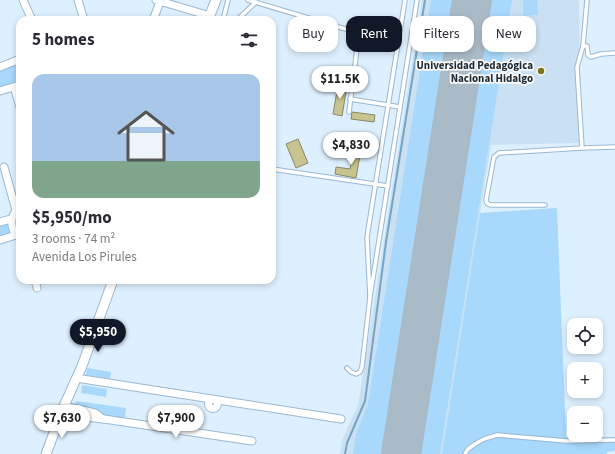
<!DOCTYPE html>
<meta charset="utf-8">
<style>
:root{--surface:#fff;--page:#f7f7f7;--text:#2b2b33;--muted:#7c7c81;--line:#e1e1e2;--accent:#111827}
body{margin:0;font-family:"Source Sans 3",sans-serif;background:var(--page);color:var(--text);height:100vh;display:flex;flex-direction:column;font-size:15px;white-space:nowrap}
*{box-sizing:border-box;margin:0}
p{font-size:13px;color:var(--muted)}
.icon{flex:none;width:22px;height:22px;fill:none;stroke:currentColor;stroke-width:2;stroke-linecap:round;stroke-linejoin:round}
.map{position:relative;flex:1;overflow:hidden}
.details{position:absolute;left:16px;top:16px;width:260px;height:268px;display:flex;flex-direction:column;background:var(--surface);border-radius:12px;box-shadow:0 2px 6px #0003}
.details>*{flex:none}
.guide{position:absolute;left:288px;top:16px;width:267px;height:36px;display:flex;gap:8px}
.fabs{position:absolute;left:567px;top:318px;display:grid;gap:8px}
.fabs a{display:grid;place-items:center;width:36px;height:36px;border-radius:8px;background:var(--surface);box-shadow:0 2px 6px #0003;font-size:20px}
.price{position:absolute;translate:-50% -34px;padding:0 9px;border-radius:14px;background:#fff;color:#222;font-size:13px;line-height:26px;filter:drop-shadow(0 1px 2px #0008)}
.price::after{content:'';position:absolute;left:50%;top:24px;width:12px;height:9px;margin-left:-6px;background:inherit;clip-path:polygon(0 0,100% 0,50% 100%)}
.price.on{background:var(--accent);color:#fff}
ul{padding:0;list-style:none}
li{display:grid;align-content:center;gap:8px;height:212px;padding:0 16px}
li+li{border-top:1px solid var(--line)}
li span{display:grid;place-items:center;height:124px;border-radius:12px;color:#555}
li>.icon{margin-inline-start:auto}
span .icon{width:72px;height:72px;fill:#fffc;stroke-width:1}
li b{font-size:17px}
h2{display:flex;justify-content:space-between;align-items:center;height:48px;padding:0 16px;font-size:17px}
.chip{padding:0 14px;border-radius:12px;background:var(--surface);box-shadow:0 2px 6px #0003;font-size:14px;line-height:36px}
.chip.on{background:var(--accent);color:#fff}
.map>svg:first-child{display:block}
</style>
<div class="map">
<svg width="615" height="454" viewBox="0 0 615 454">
<rect width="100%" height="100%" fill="#ddf0ff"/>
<!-- built -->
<polygon fill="#cae1f3" points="422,0 579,0 581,143 491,145 442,454 340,454 342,440 358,405"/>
<!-- green -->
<g fill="#a8d8fb">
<polygon points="431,0 460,0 389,454 353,454 356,434 368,404"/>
<polygon points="483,0 512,0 440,454 413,454"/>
<polygon points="523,0 537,0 538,15 523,16"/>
<polygon points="20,61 20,84 0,90 0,68"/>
<polygon points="20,206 20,236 0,239 0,221 13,217"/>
<polygon points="557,208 566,437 615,437 615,451 607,452 607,454 442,454 480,213"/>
<polygon points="87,368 111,372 110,379 86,375"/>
<polygon points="82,385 107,389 106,397 81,393"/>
<polygon points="76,401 126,408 125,418 104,415 97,410 75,407"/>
</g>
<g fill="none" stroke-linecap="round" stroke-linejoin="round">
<!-- stream -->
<polyline stroke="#76a4c5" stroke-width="2" points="345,454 347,443 365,401 386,242 425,0"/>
<!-- runway -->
<polyline stroke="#aabbc8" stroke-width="40" points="401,454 472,0"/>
</g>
<!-- building -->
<g fill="#c8c48f" stroke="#898664">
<polygon points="338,85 347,86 342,116 333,114"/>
<polygon points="352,112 375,115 374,122 351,119"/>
<polygon points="298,139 308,163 296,168 286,144"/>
<polygon points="354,147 361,149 356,178 335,174 336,167 350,169"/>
</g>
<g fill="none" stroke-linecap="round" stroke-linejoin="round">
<defs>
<g id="service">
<polyline points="248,0 359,33 349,112"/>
<polyline points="405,0 367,237 370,297 417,0"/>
<polyline points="587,0 583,46 577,67 582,148 615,147"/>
<polyline points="223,20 228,0"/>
<polyline points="237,20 256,2"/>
<polyline points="583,46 587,46 588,55 591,57 601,54 615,53"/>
<polyline points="350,99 400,107"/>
<polyline points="272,169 388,186"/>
<polyline points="545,205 490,205 487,203 486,200 494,157 499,153 582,148"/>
<polyline points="347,368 351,372 356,374 360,372 362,367 370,297"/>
<polyline points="465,454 468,449 475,444 484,439 497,435 567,441 615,440"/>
</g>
<g id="minor">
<polyline points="23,0 32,20"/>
<polyline points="78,0 84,20"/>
<polyline points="156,0 210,16"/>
<polyline points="153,20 160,2"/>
<polyline points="0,67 20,59"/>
<polyline points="14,87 20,107"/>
<polyline points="0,91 20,85"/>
<polyline points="4,167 16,210"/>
<path d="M20 207C9 215 9 230 20 238"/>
<polyline points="0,222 11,219"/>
<polyline points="0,240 16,235"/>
<polyline points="35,280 37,288"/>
<polyline points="76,378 341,419"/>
<circle cx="213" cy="404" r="4.5"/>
<polyline points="64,406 95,413 103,419"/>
<polyline points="59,417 75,416 104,419 252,441"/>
</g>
<g id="tertiary">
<polyline points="208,20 216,0"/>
<polyline points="46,454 64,406 82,366 113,280"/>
</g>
</defs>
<!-- service casing -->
<use href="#service" stroke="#99b8d0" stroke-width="5.5"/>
<!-- minor casing -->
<use href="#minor" stroke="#99b8d0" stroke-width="9"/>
<!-- tertiary casing -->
<use href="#tertiary" stroke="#99b8d0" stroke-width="11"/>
<!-- service -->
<use href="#service" stroke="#fff" stroke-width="3.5"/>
<!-- minor -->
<use href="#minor" stroke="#fff" stroke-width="7"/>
<!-- tertiary -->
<use href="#tertiary" stroke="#fff" stroke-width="9"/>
</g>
<!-- markers -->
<circle fill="#7f761a" stroke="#fafafa" stroke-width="1.5" cx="541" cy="71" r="4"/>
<g text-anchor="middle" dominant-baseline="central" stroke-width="3.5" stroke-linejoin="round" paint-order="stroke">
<!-- poi labels -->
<g font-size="11" font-weight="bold" fill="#1d2a33" stroke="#fafafa" text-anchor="end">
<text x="533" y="65">Universidad Pedagógica<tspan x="533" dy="13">Nacional Hidalgo</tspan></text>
</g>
</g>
</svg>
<div class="fabs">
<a><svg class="icon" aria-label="locate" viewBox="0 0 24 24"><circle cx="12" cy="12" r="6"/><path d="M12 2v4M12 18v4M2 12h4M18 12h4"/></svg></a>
<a>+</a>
<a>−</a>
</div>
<b class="price" style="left:340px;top:100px">$11.5K</b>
<b class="price" style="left:351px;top:166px">$4,830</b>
<b class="price on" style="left:98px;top:353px">$5,950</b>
<b class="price" style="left:62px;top:439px">$7,630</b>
<b class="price" style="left:176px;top:439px">$7,900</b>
<div class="guide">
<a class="chip">Buy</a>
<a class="chip on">Rent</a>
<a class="chip">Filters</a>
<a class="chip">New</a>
</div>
<section class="details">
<h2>5 homes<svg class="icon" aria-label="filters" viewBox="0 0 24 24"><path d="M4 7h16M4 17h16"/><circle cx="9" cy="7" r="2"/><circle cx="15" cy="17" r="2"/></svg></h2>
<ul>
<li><span style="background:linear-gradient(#a9c7e8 70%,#7fa58c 0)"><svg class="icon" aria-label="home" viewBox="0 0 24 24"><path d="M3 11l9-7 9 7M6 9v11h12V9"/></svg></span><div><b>$5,950/mo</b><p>3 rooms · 74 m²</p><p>Avenida Los Pirules</p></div></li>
</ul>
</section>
</div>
